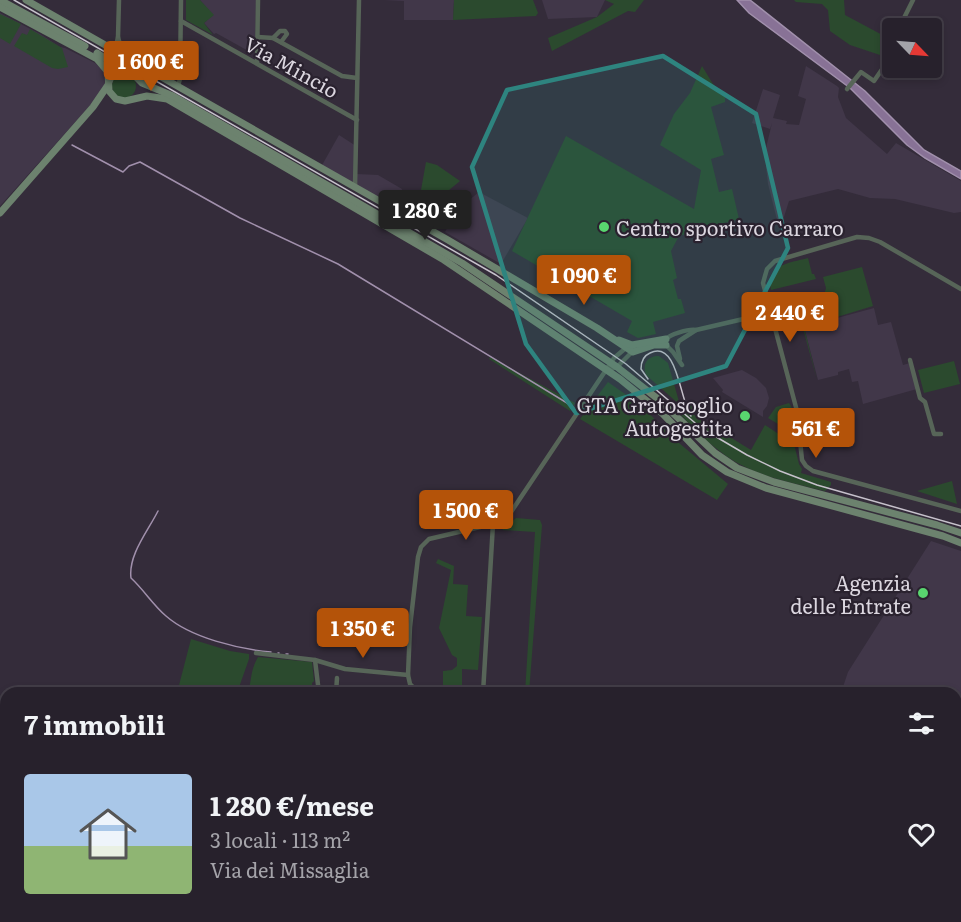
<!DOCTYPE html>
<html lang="it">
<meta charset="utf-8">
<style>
:root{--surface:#27212c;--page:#332e38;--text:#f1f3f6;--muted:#a4a3a9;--line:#433e48;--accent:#b45309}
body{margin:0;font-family:Literata,serif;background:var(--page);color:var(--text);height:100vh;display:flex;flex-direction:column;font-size:22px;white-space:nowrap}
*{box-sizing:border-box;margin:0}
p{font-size:20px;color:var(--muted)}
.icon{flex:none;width:33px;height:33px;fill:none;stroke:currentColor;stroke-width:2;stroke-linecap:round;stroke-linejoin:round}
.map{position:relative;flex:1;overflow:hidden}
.drawer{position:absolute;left:0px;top:687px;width:962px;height:236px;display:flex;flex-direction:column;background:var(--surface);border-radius:18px 18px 0 0;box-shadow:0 3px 9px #0003,0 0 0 2px var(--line)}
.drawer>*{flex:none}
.needle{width:39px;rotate:115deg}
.tools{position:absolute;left:882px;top:18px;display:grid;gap:12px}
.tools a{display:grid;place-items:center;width:60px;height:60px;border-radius:6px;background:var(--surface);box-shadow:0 3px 9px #0003,0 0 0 2px var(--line);font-size:30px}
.price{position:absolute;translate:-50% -51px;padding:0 14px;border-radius:6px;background:var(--accent);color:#fff;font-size:20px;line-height:39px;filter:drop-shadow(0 2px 3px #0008)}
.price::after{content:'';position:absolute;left:50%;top:36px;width:18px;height:14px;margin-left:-9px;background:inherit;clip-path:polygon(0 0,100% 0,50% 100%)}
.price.on{background:#222;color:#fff}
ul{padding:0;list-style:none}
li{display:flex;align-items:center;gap:18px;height:150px;padding:0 24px}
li+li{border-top:2px solid var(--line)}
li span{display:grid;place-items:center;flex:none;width:168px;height:120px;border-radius:6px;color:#555}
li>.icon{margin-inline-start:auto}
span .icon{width:72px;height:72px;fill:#fffc;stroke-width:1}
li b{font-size:26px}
h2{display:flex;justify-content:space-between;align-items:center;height:72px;padding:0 24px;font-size:26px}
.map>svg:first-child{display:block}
</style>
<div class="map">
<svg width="961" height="922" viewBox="0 0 961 922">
<rect width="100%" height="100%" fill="#342c3a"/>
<!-- built -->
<g fill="#413749">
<polygon points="200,0 256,0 255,50 252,53 216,33 214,34 204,23 213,15"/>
<polygon points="384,0 454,0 453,20 404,20 404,1"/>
<polygon points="542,0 605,0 597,17 548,19"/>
<polygon points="0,13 40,34 60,47 65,48 95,63 106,73 105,85 101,93 0,206"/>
<polygon points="806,66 837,86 839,88 838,97 846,118 887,154 896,143 961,181 961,212 954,213 895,199 870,198 838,189 789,201 783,220 777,220 768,184 766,167 766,148 772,123 770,129 752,123 763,89 780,95 773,118 787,121 786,124 799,125 806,99 798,96"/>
<polygon points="339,135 356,146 356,174 378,175 402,189 398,211 321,167"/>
<polygon points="479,192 528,218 501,264 445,232 457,210"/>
<polygon points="874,308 878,325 891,322 903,365 910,363 917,389 863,404 858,381 852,382 849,369 838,372 838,375 818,380 804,327"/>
<polygon points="742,370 756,378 766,388 769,398 767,406 763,411 763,417 722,392 723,390 713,378"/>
<polygon points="931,541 961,551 961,778 956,775 956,693 841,693 848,672"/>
</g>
<!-- green -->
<g fill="#2b4a2e">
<polygon points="186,0 200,0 214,15 204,23 213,35 186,20"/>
<polygon points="454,0 533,0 538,13 536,16 453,20"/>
<polygon points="605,0 644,0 635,12 628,11 552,51 548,38 597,17 614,4"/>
<polygon points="794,0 844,0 845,15 888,38 880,55 850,45 830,31 828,10 822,4 796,2"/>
<polygon points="0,14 21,24 10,44 0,38"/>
<polygon points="30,29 62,48 68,67 58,69 52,68 14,46 22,33 27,35"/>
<polygon points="702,66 713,84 725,95 725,102 711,107 724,155 711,159 719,192 732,189 739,219 679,236 671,251 677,278 673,280 678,299 681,299 685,313 653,322 656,334 638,338 627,332 632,321 512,251 566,136 694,209 701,170 660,145 674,114 690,93"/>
<circle cx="124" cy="86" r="12"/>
<polygon points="426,162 437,165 460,181 437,200 425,221 409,212 421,190"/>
<path d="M808 258 812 274H814L816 279 771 290C765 265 789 263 808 258Z"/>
<polygon points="862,267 873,306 804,327 817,380 797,306 818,299 824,295 826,288 823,277"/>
<path d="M659 356 668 363 680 405 646 375C642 364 647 356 659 356Z"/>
<polygon points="490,357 575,403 570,411 489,359"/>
<polygon points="954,361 960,384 924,393 918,370"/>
<polygon points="608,382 642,406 673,438 728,484 717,500 580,419"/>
<path d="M680 401 691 403 694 415 751 450 765 425 794 444 799 464 802 469 801 473 831 482V485L825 491C789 482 750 475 721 452 704 440 691 425 677 411L681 406Z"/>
<path d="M789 403C794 410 797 421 790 427H783L768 418 776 407Z"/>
<polygon points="952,481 957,504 917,491"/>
<polygon points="516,518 540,520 542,525 529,693 525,693 535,532 502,530"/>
<polygon points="438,559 454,566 453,584 468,585 466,616 482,617 478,670 462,669 462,693 443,693 443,671 452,670 457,666 457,658 452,655 439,628 451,570 436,563"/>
<polygon points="191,639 230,651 249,654 249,659 237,693 177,693"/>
<path d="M258 657 312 662 314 681 312 683V693H248C252 679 250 671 258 657Z"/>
<polygon points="956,775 961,778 961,922 777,922 779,916 956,916"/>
</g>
<!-- water -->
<polygon fill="#887296" stroke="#a190ac" stroke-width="1.5" points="737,0 750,0 865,91 924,150 961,171 961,179 925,158 907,145 850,88 749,13"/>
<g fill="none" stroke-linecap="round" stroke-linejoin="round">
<!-- stream -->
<g stroke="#a190ac" stroke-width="1.5">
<polyline points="72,145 123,172 129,166 140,162 240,218 338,264 572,406"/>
<path d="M158 511C148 531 128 555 131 578 144 590 153 605 166 616 191 638 239 649 271 652"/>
<polyline points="278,653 279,653"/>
<polyline points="286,654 288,654"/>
<polyline points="0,713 6,713"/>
<polyline points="0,837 6,839"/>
<polyline points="472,916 473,922"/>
<polyline points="476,916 478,922"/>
<polyline points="110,922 111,916"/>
<polyline points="220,922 220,917 418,922"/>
</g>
<!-- street -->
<g stroke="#576558" stroke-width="4.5">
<polyline points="181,21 357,120"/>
<polyline points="899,28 913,0"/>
<polyline points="118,37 123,55"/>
<polyline points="258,37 273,38 342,76 357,78"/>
<polyline points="273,38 280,31 285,31 287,34 281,42"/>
<polyline points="115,51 118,37 119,0"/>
<polyline points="257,63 258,0"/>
<polyline points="178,86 180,79 181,0"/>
<polyline points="847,89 861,72 874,81 885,65 892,42"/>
<polyline points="355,187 359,0"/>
<polyline points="961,289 880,242 869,238 857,237 775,261 767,269 763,283 797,411 802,460 806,466 813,471 961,511"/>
<path d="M752 317C759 321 764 319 771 314"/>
<polyline points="680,359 677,346 679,341 696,330"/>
<polyline points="910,360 920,398 925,402 934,434 941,434"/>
<path d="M682 365 673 352 666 345 665 340C670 334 688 329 696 330L752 317 762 312 767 304"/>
<polyline points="607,370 617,367 633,351"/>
<polyline points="256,653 315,660 345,669 408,675"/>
<polyline points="315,660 319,693"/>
<polyline points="336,693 337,678"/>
<polyline points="419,693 410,684 408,675 410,627 418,557 421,547 429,539 497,523 509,515 614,358 627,347"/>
<polyline points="483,693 493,524"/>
<polyline points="469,916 470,922"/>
</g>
<!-- secondary -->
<g stroke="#6c826e" stroke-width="7">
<polyline points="0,0 85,46"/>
<polyline points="26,0 448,240 597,328 633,352 654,345 666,345"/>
<polyline points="0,7 97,59 108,72 109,91 116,99 125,101 147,96 167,99 444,260 620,379 663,414 702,455 727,472 766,488 943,536 961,543"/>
<polyline points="97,53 122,70"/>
<path d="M109 82C112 72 121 68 131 72L142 83 173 96 462 263 617 367 658 399 715 453 737 468 774 482 937 525 961 533"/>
<polyline points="0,213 93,107 108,85"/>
<polyline points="619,340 632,345 666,339"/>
</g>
<!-- tram -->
<g stroke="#c6c1cb" stroke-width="1.5">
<polyline points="14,0 496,275 626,364 701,428 747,455 780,471 817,485 961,526"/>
<path d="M648 379 641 369C641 362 643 356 650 353 678 339 680 402 691 416"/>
</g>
</g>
<!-- marked area -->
<path fill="#2e847f" fill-opacity="0.2" stroke="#2e847f" stroke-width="4.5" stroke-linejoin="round" d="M663 56 756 114 788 248 726 366 576 413 526 344 472 167 507 90Z"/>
<!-- markers -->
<g fill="#59d56f" stroke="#2a222f" stroke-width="2">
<circle cx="604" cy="227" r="6"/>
<circle cx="745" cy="416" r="6"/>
<circle cx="923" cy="593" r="6"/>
</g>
<g text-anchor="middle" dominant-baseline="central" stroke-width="4.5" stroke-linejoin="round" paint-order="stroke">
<!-- street labels -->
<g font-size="20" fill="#dbd6df" stroke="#2a222f">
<text transform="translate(292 66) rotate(29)">Via Mincio</text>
</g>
<!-- poi labels -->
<g font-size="20" fill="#dbd6df" stroke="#2a222f" text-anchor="end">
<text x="616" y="227" text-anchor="start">Centro sportivo Carraro</text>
<text x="733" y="404">GTA Gratosoglio<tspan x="733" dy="23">Autogestita</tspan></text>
<text x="911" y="582">Agenzia<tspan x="911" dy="23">delle Entrate</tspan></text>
</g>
</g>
</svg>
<div class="tools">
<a><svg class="needle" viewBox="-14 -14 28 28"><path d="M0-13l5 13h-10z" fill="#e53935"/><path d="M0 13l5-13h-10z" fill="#a4a3a9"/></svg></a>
</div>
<b class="price" style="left:151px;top:92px">1 600 €</b>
<b class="price on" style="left:425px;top:241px">1 280 €</b>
<b class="price" style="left:584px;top:306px">1 090 €</b>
<b class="price" style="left:790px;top:343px">2 440 €</b>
<b class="price" style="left:816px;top:459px">561 €</b>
<b class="price" style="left:466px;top:541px">1 500 €</b>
<b class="price" style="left:363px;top:659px">1 350 €</b>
<section class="drawer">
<h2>7 immobili<svg class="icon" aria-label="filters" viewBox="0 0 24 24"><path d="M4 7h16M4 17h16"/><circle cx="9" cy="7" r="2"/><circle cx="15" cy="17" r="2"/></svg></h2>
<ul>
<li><span style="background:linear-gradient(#a9c7e8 60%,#8fb573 0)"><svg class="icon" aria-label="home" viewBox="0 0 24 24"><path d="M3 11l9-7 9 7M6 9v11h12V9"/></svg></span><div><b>1 280 €/mese</b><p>3 locali · 113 m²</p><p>Via dei Missaglia</p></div><svg class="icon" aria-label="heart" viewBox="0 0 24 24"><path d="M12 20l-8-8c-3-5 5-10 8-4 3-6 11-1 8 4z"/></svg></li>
</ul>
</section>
</div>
